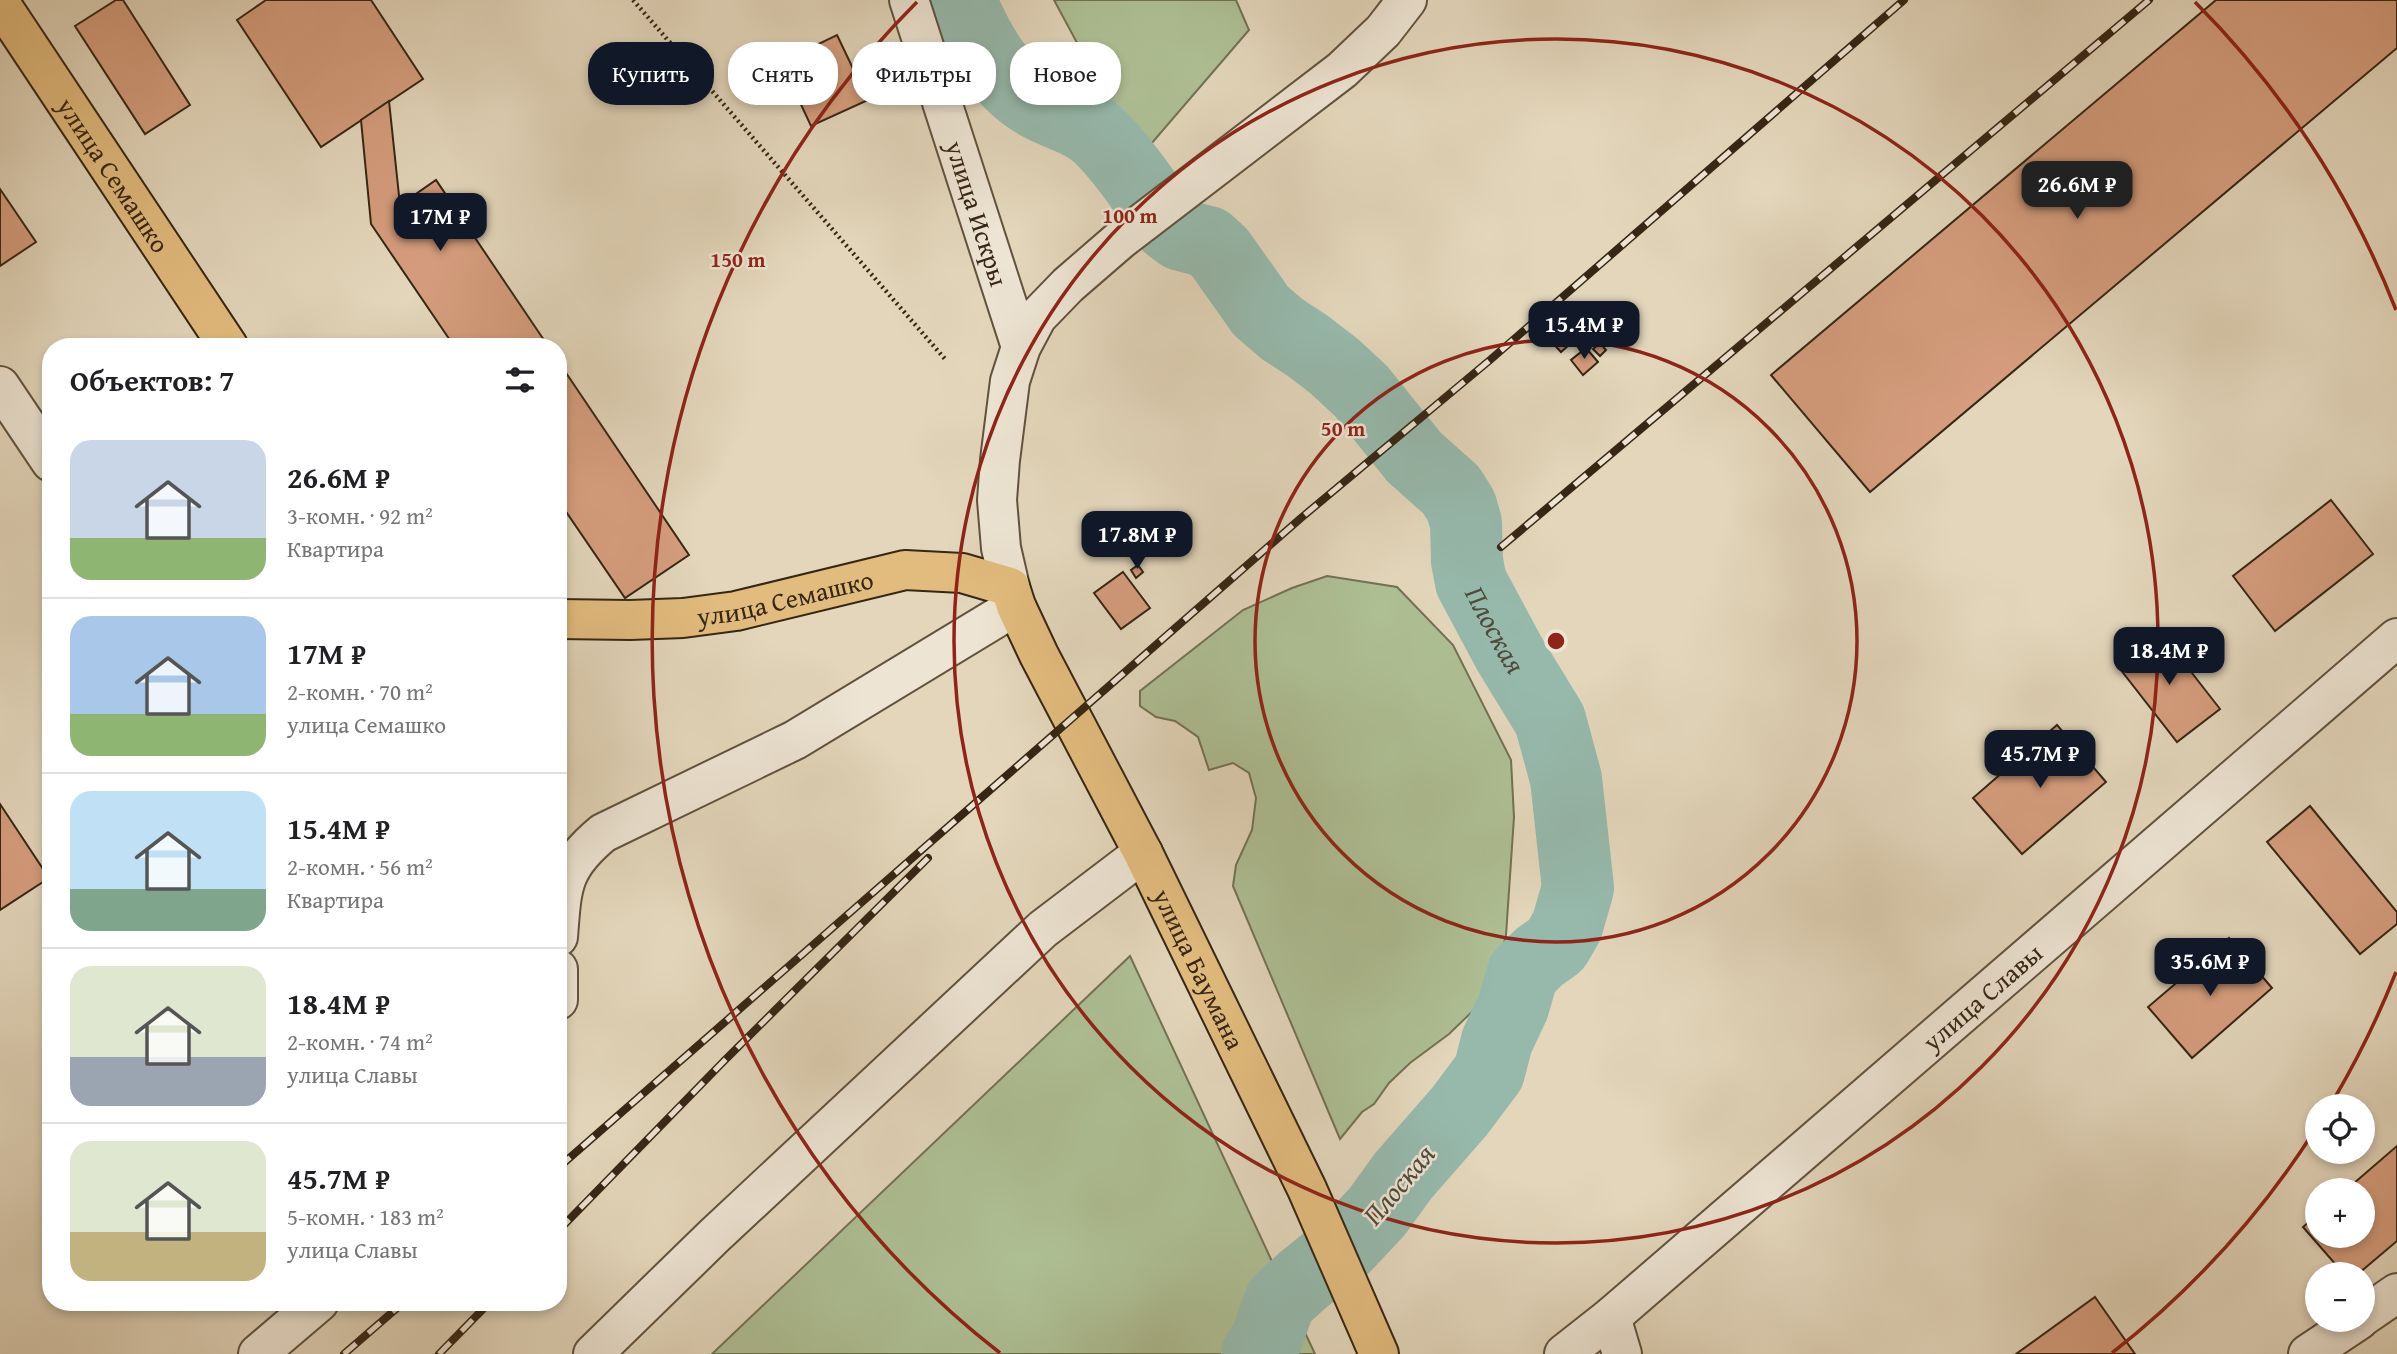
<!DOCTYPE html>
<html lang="ru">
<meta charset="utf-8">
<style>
:root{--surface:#fff;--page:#f2f2f2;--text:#202124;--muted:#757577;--line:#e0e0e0;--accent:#111827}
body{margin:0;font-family:"Gentium Book Plus",serif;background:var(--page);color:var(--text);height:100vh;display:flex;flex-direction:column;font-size:26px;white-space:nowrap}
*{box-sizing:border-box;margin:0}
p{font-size:23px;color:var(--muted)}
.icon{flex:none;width:38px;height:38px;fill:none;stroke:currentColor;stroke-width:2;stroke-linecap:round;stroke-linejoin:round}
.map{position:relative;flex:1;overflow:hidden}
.sheet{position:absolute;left:42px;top:338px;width:525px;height:973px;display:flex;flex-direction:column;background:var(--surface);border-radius:28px;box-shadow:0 4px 10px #0003}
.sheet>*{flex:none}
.hud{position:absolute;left:588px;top:42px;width:665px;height:63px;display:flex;gap:14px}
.controls{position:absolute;left:2305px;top:1094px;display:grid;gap:14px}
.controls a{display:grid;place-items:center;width:70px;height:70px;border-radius:50%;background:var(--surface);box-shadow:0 4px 10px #0003;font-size:35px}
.price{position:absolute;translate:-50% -60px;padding:0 16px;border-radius:14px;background:var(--accent);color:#fff;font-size:23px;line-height:46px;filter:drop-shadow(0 2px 4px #0008)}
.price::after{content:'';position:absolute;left:50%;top:42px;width:21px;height:16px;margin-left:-10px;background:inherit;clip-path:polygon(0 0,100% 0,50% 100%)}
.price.active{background:#222;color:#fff}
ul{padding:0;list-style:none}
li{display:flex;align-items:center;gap:21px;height:175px;padding:0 28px}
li+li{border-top:2px solid var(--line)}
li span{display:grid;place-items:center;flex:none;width:196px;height:140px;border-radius:21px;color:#555}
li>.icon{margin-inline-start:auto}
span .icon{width:84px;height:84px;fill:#fffc;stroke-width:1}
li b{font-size:30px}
h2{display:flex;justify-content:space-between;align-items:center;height:84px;padding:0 28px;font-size:30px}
.chip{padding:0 24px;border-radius:28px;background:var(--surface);box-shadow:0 4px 10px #0003;font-size:24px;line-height:63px}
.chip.active{background:var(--accent);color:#fff}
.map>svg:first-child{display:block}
</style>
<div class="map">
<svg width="2397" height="1354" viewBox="0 0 2397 1354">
<rect width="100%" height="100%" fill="#e3d6bb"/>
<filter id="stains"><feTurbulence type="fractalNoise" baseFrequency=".00286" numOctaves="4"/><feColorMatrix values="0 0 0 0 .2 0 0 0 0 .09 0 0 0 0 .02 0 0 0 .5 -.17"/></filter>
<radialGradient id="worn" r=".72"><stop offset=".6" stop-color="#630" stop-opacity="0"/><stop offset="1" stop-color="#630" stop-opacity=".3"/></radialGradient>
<!-- green -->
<g fill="#aebf94" stroke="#727254" stroke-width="2">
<polygon points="1054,0 1236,0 1249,30 1139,158"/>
<polygon points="1327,576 1397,587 1453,645 1511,760 1514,817 1506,935 1497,970 1478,1006 1449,1034 1410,1063 1389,1083 1374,1104 1362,1112 1340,1139 1233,886 1236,865 1252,830 1256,798 1249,773 1233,763 1209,770 1198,737 1175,721 1156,717 1140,706 1140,691 1243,610 1292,588"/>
<polygon points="1130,956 1315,1354 712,1354"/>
</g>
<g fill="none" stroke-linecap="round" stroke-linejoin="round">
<!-- river -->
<path stroke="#96b9ac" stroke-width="72" id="s1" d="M960 0C978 42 1001 86 1044 107 1063 117 1084 121 1100 137 1126 163 1147 196 1169 226L1181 235 1208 242 1220 253 1261 311 1282 329 1308 346 1334 366 1361 391 1414 457 1451 490 1461 506 1466 523 1467 561 1471 582 1509 653 1550 720 1566 779 1578 888 1567 926 1556 945 1539 957 1523 973 1513 1007 1497 1041 1489 1072 1459 1112 1403 1176 1377 1212 1344 1247 1303 1280 1280 1301 1266 1340 1257 1354"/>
</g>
<!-- building -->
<g fill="#d59d7d" stroke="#362614" stroke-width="2">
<polygon points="116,0 123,0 190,105 145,134 75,26"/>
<polygon points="266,0 371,0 423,79 321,147 237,20"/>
<polygon points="2216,0 2397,0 2397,48 1870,492 1771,375"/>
<polygon points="837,35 868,100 811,126 781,62"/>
<polygon points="389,101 400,205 436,180 548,346 454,346 371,224 361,120"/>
<polygon points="0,189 36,242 0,266"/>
<polygon points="1578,316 1588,328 1561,352 1550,340"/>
<polygon points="1600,343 1606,350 1600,356 1593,349"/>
<polygon points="1586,348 1598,362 1583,375 1571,360"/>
<polygon points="558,361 689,555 625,598 558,500"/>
<polygon points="2331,500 2373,554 2275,631 2233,576"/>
<polygon points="1138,565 1143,572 1136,578 1131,570"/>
<polygon points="1123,572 1150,608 1121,629 1094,593"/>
<polygon points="2160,632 2220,709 2177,742 2117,665"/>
<polygon points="2057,725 2106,782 2022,854 1973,798"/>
<polygon points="0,804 49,878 0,910"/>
<polygon points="2310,806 2397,912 2397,924 2360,954 2267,842"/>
<polygon points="2229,938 2272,988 2192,1058 2148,1007"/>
<polygon points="2397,1146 2397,1241 2358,1274 2344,1274 2303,1227 2317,1215 2317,1236 2362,1236 2362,1190 2346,1190"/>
<polygon points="2095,1297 2135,1354 2016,1354"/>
</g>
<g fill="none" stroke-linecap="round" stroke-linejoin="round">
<defs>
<g id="minor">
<path id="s2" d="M909 0 1021 347"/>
<polyline points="0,386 51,462"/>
<polyline points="1010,587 1001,548 997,500 1000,460 1010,381 1021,347 1037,317 1068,285 1120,240 1342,70 1383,31 1407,0"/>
<path d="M558 937C562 886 561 868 603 833L795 740 1016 606"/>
<polyline points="558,969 558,1000"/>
<polyline points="1611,1317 1622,1354"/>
<polyline points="2362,1317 2397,1293"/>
<polyline points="258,1354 319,1302"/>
<polyline points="593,1354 714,1236 1043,929 1143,853"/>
<path id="s3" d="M1564 1354 1611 1317 2397 638"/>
<polyline points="2308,1354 2359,1320"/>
</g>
<g id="major">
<path id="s4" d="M0 3 228 346"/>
<path id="s5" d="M558 619 630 620 683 618 736 611 905 570 962 573 1010 587 1016 606 1039 655 1143 853 1307 1189 1379 1354"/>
</g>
</defs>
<!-- minor casing -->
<use href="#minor" stroke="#61523e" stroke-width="42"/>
<!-- major casing -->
<use href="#major" stroke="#362614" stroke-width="42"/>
<!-- path -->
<polyline stroke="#362614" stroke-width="4.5" stroke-dasharray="2 3.5" stroke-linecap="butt" points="633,0 945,359"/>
<!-- minor -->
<use href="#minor" stroke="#ede4d3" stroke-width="38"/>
<!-- major -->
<use href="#major" stroke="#e2bb7e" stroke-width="38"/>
<defs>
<g id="rail">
<polyline points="1501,547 2149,0"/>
<polyline points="558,1168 1301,518 1490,360 1904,0"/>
<polyline points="558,1231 725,1060 928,858"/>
<polyline points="344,1354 404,1302"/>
<polyline points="439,1354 490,1302"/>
</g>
</defs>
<!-- rail casing -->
<use href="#rail" stroke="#362614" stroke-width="8"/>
<!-- rail -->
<use href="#rail" stroke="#ede4d3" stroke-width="5" stroke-dasharray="16" stroke-linecap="butt"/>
</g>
<!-- distance rings -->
<g fill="none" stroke="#8f2418" stroke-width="3.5">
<circle cx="1556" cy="641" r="301"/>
<circle cx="1556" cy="641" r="602"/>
<path d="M2396 972A903 903 0 0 1 2334 1099M2313 1133A903 903 0 0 1 2112 1353M1000 1353A903 903 0 0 1 917 2M2195 2A903 903 0 0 1 2396 310"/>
</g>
<g text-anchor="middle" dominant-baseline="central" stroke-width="5" stroke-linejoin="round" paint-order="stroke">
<!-- street labels -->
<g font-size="26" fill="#362614" stroke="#ede4d3">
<text stroke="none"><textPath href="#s4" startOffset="206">улица Семашко</textPath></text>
<text stroke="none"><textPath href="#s2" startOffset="224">улица Искры</textPath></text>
<text stroke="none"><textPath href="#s5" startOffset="229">улица Семашко</textPath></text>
<text stroke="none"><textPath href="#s5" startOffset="886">улица Баумана</textPath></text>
<text stroke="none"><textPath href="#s3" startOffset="550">улица Славы</textPath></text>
</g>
<!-- water labels -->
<g font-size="28" font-style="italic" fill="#4e4b3a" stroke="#ede4d3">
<text stroke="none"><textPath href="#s1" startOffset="858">Плоская</textPath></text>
<text transform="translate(1398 1184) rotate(-50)">Плоская</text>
</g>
</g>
<circle cx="1556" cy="641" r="10" fill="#8f2418" stroke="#ede4d3" stroke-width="3.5"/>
<g font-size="21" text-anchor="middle" font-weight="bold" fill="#8f2418" stroke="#ede4d3" stroke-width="5" stroke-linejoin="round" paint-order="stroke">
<text x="1130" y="223">100 m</text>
<text x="738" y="267">150 m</text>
<text x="1343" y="436">50 m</text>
</g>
<rect width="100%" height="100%" filter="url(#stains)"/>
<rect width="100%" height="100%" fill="url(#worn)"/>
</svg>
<div class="controls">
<a><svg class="icon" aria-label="locate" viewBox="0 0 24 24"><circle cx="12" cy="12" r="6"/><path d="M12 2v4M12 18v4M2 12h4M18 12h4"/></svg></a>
<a>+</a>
<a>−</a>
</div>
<b class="price active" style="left:2077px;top:221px">26.6M ₽</b>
<b class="price" style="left:440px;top:253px">17M ₽</b>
<b class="price" style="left:1584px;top:361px">15.4M ₽</b>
<b class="price" style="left:1137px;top:571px">17.8M ₽</b>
<b class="price" style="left:2169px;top:687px">18.4M ₽</b>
<b class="price" style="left:2040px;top:790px">45.7M ₽</b>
<b class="price" style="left:2210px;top:998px">35.6M ₽</b>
<div class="hud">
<a class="chip active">Купить</a>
<a class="chip">Снять</a>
<a class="chip">Фильтры</a>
<a class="chip">Новое</a>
</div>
<section class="sheet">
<h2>Объектов: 7<svg class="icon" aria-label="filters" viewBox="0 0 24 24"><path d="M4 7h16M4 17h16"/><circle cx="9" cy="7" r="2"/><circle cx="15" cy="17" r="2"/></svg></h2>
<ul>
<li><span style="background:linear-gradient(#c9d6e8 70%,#8fb573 0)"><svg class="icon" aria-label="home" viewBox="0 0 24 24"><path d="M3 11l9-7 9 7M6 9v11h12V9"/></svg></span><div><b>26.6M ₽</b><p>3-комн. · 92 m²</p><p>Квартира</p></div></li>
<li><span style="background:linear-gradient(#a9c7e8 70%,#8fb573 0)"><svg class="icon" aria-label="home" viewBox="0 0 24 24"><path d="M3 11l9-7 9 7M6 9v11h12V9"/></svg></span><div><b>17M ₽</b><p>2-комн. · 70 m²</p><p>улица Семашко</p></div></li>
<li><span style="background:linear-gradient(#bfe0f5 70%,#7fa58c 0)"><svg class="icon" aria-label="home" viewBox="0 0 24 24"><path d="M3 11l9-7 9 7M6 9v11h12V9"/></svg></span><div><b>15.4M ₽</b><p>2-комн. · 56 m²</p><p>Квартира</p></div></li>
<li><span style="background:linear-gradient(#dfe7d0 65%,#9aa5b1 0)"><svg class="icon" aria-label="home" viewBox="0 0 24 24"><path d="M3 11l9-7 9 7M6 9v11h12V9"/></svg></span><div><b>18.4M ₽</b><p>2-комн. · 74 m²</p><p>улица Славы</p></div></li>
<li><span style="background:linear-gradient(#dfe7d0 65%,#c2b280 0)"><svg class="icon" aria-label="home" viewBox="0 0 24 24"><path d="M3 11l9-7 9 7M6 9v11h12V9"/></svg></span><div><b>45.7M ₽</b><p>5-комн. · 183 m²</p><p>улица Славы</p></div></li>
</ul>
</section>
</div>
